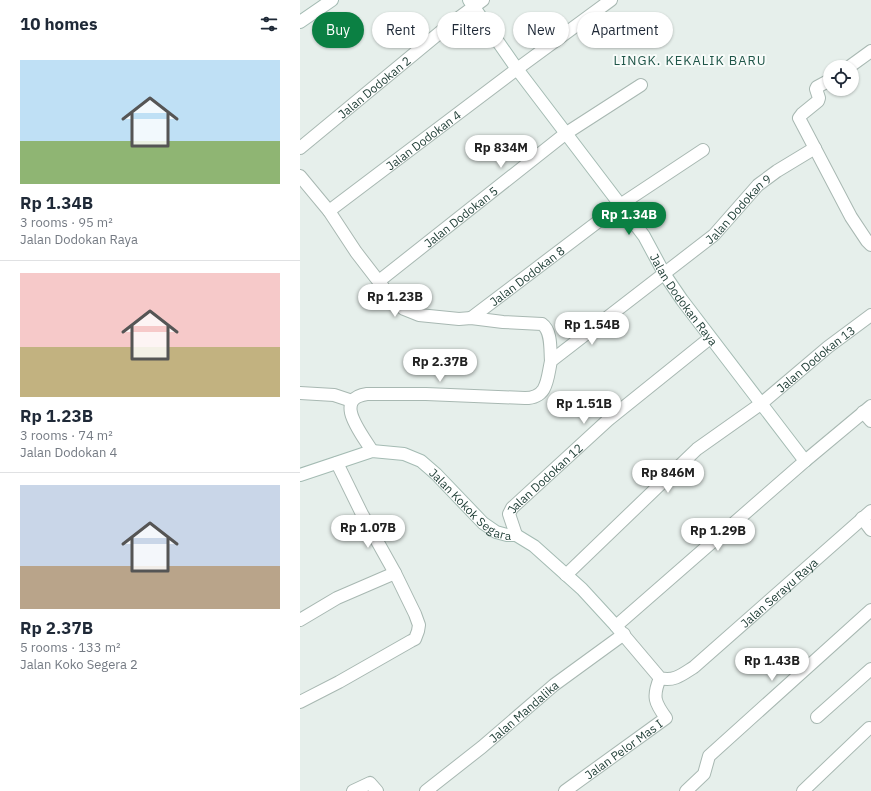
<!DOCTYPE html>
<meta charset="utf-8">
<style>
:root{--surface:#fff;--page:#f6f6f7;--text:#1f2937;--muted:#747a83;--line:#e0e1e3;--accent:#0b8043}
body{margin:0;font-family:"IBM Plex Sans",sans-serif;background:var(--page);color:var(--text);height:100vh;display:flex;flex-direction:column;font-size:15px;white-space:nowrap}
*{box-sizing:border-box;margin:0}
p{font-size:13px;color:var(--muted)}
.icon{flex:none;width:22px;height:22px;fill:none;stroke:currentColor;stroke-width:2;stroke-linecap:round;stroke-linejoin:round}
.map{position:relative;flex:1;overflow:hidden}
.sheet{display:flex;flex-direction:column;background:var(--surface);width:300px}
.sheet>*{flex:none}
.banner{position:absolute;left:12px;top:12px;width:380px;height:36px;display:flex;gap:8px}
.fabs{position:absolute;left:523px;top:60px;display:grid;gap:8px}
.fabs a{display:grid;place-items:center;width:36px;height:36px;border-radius:50%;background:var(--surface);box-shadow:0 1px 3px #0004;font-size:20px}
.price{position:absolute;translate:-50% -34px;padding:0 9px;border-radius:14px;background:#fff;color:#222;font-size:13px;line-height:26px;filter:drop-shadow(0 1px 2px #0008)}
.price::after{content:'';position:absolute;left:50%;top:24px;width:12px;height:9px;margin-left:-6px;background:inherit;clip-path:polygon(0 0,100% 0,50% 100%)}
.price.selected{background:var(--accent);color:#fff}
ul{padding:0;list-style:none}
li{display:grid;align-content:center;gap:8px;height:212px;padding:0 20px}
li+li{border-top:1px solid var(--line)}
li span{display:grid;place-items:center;height:124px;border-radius:0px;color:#555}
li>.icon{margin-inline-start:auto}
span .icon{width:72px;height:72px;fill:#fffc;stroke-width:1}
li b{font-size:17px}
h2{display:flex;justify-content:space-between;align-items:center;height:48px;padding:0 20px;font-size:17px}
.tag{padding:0 14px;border-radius:18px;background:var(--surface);box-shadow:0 1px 3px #0004;font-size:14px;line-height:36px}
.tag.selected{background:var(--accent);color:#fff}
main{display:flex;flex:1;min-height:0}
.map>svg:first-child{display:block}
</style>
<main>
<section class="sheet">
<h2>10 homes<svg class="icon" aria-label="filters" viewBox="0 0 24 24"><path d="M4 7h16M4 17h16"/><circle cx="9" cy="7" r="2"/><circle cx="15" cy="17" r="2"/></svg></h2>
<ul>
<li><span style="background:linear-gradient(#bfe0f5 65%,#8fb573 0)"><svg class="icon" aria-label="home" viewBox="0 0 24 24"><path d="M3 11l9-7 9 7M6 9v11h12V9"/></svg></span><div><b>Rp 1.34B</b><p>3 rooms · 95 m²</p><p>Jalan Dodokan Raya</p></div></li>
<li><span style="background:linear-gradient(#f6c9c9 60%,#c2b280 0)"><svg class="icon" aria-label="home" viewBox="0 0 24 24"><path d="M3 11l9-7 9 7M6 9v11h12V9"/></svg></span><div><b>Rp 1.23B</b><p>3 rooms · 74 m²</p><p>Jalan Dodokan 4</p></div></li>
<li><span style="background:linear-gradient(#c9d6e8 65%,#b9a48a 0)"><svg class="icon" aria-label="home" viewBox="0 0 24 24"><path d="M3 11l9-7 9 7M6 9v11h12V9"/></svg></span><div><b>Rp 2.37B</b><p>5 rooms · 133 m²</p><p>Jalan Koko Segera 2</p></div></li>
</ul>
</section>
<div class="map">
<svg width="571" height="791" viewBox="0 0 571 791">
<rect width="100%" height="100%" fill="#e6efeb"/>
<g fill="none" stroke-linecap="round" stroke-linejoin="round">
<defs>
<g id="street">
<polyline points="549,67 571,51"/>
<polyline points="530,80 517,87 516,89 519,98 518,101 502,114 499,118 551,217 567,241 571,245"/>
<path id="s1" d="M0 148 149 25 183 0"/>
<path d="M0 176 29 211 56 252 93 300 104 309 119 315 159 319 171 318 203 322 242 324C252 331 250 350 251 361"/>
<path id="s2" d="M29 211 217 69 311 0"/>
<path id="s3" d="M79 281 265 134 341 85"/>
<path id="s4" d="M171 318 320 205 403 150"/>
<polyline points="0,393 34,395 52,401"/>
<path id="s5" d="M571 406 505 461 316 626 360 678C374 682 383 674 394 667L571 511"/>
<polyline points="563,412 571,421"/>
<path id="s6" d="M72 451C62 434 32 399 67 394H126L225 398C248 398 247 379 251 361L414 235 458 185 477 171 515 148"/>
<polyline points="562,518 571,530"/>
<path id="s7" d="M216 535 209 514 212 508 308 420 410 338"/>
<path id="s8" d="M266 575 397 449 462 403 528 347 571 315"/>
<polyline points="0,620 37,598 95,573"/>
<polyline points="0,702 39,682 111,641 115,639 118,631 119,625 115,614 95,573 62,514 37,463"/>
<polyline points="517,717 571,669"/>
<polyline points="53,791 70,783 77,791"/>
<path id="s9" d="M126 791 182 747 254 685 324 634"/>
<path id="s10" d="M265 791 366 718C355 703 352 697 360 678"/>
<polyline points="386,791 404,774 409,756 571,610"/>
<polyline points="503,791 569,728"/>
</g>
<g id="secondary">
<path id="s11" d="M169 0 217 69 344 236 365 275 382 300 505 461"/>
<polyline points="0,22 32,0"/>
<path id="s12" d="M0 475 72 451 104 454 121 461 136 474 183 523 196 532 207 535H216L234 546 282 589 316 626"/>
</g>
</defs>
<!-- street casing -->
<use href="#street" stroke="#a8b8b2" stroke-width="14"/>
<!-- secondary casing -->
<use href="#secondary" stroke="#a4bbb3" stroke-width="14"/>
<!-- street -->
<use href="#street" stroke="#fff" stroke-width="12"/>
<!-- secondary -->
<use href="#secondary" stroke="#fff" stroke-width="12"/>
</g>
<g text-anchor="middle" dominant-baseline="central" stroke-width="4" stroke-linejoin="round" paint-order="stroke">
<!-- street labels -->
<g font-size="12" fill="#24423a" stroke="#f7fbf9">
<text stroke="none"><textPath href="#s1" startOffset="96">Jalan Dodokan 2</textPath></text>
<text stroke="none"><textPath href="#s2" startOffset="118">Jalan Dodokan 4</textPath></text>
<text stroke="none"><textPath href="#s6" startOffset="523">Jalan Dodokan 9</textPath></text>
<text stroke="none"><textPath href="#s3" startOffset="104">Jalan Dodokan 5</textPath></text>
<text stroke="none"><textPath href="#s4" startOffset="70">Jalan Dodokan 8</textPath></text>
<text stroke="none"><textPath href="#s11" startOffset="369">Jalan Dodokan Raya</textPath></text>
<text stroke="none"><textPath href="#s8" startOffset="331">Jalan Dodokan 13</textPath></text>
<text stroke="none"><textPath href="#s7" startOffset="73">Jalan Dodokan 12</textPath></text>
<text stroke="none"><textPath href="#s12" startOffset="193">Jalan Kokok Segara</textPath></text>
<text stroke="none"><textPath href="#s5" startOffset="555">Jalan Serayu Raya</textPath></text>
<text stroke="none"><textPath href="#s9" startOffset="126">Jalan Mandalika</textPath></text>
<text stroke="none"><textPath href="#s10" startOffset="72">Jalan Pelor Mas I</textPath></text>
</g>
<!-- neighbourhood labels -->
<g font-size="13" letter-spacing="1" fill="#1f5548" stroke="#f7fbf9">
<text x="390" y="60">LINGK. KEKALIK BARU</text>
</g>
</g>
</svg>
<div class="fabs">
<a><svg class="icon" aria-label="locate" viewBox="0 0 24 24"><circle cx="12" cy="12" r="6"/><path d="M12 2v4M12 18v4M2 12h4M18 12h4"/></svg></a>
</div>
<b class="price" style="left:201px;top:169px">Rp 834M</b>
<b class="price selected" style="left:329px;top:236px">Rp 1.34B</b>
<b class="price" style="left:95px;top:318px">Rp 1.23B</b>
<b class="price" style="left:292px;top:346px">Rp 1.54B</b>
<b class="price" style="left:140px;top:383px">Rp 2.37B</b>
<b class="price" style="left:284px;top:425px">Rp 1.51B</b>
<b class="price" style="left:368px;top:494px">Rp 846M</b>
<b class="price" style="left:68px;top:549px">Rp 1.07B</b>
<b class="price" style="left:418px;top:552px">Rp 1.29B</b>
<b class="price" style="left:472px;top:682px">Rp 1.43B</b>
<div class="banner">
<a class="tag selected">Buy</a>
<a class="tag">Rent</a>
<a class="tag">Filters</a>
<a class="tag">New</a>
<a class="tag">Apartment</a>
</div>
</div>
</main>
